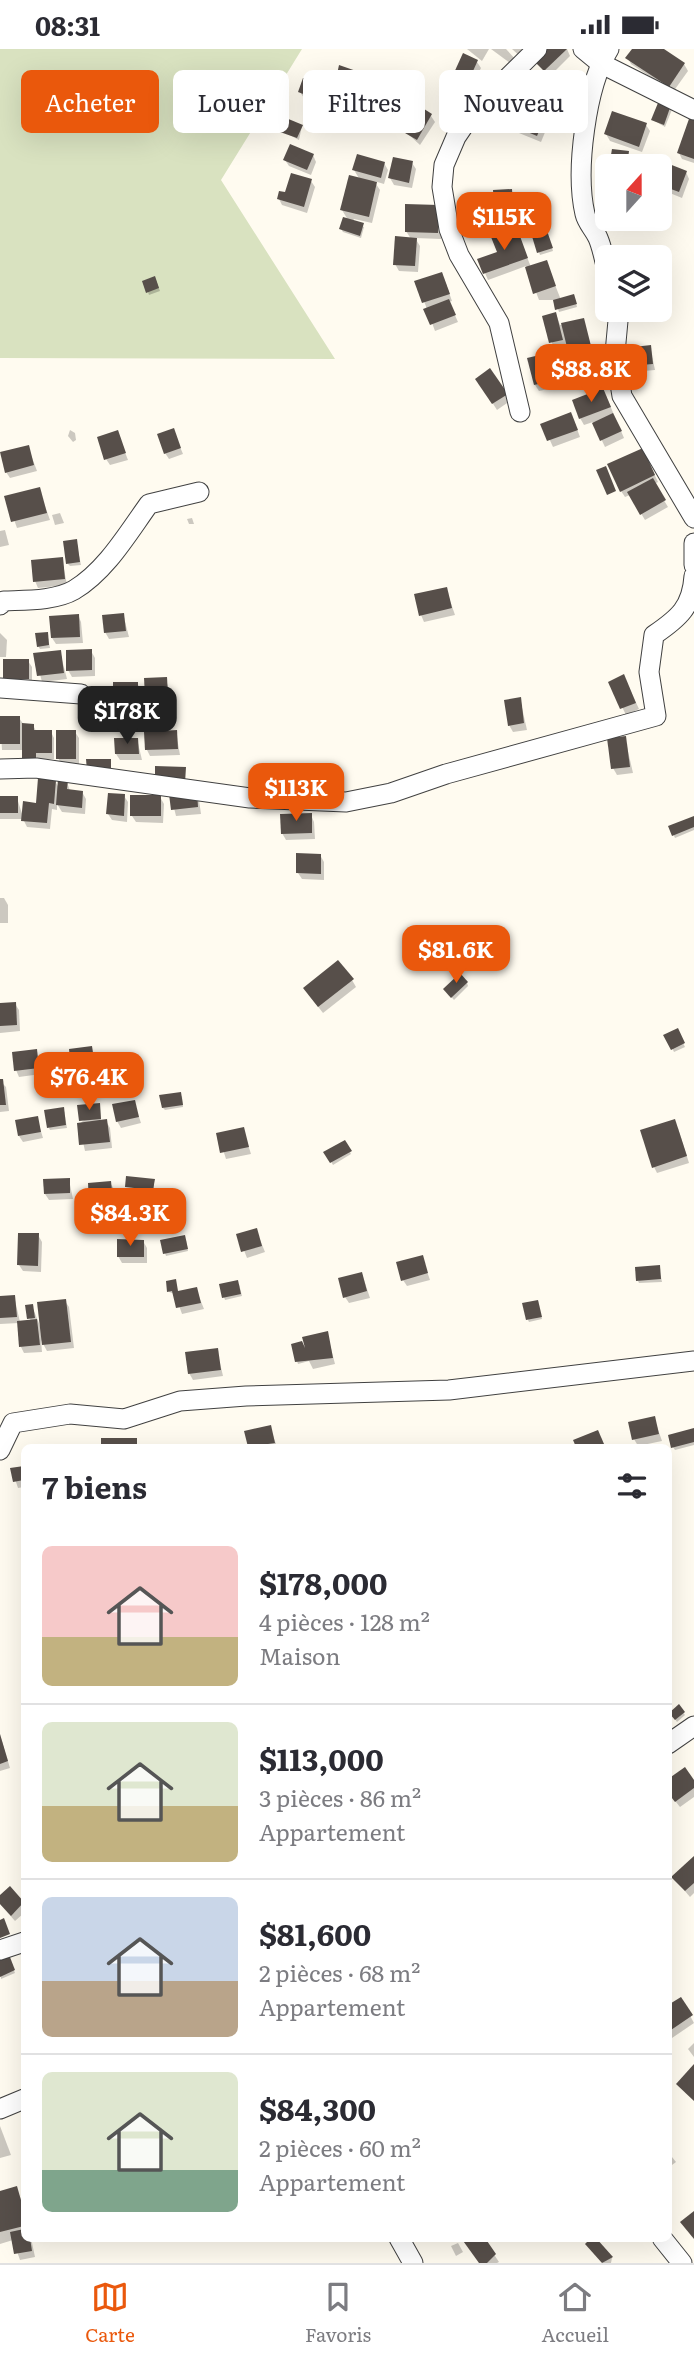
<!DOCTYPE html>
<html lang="fr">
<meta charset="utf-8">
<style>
:root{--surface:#fff;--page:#f2f2f3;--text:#2b2b33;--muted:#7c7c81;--line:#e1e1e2;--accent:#ea580c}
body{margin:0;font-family:Literata,serif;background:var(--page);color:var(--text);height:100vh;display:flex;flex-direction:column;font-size:26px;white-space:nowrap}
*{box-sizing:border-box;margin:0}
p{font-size:23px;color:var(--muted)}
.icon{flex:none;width:38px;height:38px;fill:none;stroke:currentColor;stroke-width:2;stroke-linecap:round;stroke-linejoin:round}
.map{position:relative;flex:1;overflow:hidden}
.drawer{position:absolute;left:21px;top:1395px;width:651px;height:798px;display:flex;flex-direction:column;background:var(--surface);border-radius:10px;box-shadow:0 7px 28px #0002}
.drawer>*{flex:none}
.hud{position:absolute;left:21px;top:21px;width:653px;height:63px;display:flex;gap:14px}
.needle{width:46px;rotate:21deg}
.fabs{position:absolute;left:595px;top:105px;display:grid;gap:14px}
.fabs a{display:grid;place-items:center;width:77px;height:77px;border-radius:10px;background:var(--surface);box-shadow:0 7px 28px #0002;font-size:35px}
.price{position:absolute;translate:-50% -60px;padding:0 16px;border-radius:14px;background:var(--accent);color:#fff;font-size:23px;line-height:46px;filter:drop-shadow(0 2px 4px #0008)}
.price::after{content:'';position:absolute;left:50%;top:42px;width:21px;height:16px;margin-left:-10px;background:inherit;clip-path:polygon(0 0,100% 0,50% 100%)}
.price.on{background:#222;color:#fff}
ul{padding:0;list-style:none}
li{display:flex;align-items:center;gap:21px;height:175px;padding:0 21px}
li+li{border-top:2px solid var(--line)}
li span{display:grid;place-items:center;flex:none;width:196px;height:140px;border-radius:10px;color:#555}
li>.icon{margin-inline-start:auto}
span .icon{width:84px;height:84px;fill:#fffc;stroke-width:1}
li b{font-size:30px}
h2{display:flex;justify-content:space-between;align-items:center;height:84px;padding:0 21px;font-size:30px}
.pill{padding:0 24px;border-radius:10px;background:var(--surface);box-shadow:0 7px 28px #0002;font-size:24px;line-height:63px}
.pill.on{background:var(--accent);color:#fff}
.status{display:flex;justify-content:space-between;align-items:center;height:49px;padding:0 35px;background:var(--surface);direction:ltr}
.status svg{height:19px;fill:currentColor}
.tab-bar{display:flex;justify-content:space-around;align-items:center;height:98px;border-top:2px solid var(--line);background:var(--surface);font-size:19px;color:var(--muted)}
.tab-bar a{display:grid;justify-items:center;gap:4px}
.tab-bar .on{color:var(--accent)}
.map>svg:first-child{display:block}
</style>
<div class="status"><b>08:31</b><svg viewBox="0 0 49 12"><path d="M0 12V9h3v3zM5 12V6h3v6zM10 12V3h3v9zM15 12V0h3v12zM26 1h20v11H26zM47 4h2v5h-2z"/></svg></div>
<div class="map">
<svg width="694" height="2214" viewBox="0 0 694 2214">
<rect width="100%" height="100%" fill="#fffbf0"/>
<!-- cemetery -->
<polygon fill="#d9e2c0" points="0,0 302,0 221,131 335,310 0,309"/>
<!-- shadow -->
<g fill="#0003">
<polygon points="467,0 489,0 482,12"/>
<polygon points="491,0 506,0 517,12 514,17"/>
<polygon points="512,0 532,0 523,10"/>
<polygon points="567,0 570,7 549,28 534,10"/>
<polygon points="634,0 661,0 684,15 688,22 673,43 631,15 628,9"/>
<polygon points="477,13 481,19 471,38 458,32 455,25"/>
<polygon points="361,26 359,39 337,29"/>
<polygon points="327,39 330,46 326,58 304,49 300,43"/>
<polygon points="661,51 673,58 665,78 653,71"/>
<polygon points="551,53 555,59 541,93 519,84 515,77"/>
<polygon points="431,67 435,73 420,96 407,84"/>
<polygon points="694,70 694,114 682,110 679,104"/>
<polygon points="646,76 650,82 642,103 610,92 606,85"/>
<polygon points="302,77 299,91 282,82"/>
<polygon points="613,102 628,104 631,117 611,117"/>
<polygon points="313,106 316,113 311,126 289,117 285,111"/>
<polygon points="660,113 686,123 689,130 682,149 660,140"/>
<polygon points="384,114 388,121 384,135 374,132 380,141 372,174 354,170 353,172 364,178 361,189 343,183 341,180 348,171 342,161 360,131 354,121"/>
<polygon points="412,114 416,120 412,139 394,136 390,129"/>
<polygon points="311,132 315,138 307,164 282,156 279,150"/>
<polygon points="511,142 515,148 516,176 500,177 497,170"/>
<polygon points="442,165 441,190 415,189 420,197 418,223 399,222 395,215 411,190 406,182"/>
<polygon points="516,181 531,218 546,213 561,251 575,250 577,258 559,263 555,251 539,251 526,217 488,231 485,224"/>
<polygon points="547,184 553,202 540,206 539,203"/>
<polygon points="156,231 160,242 149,246 148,243"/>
<polygon points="445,232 452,252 449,253 458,273 435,282 417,233"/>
<polygon points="556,265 560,276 583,271 594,307 574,312 568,297 554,300 544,268"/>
<polygon points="650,298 655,321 633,323 629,317"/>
<polygon points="560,303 571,335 539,342 535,336"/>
<polygon points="481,336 506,346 510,352 497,361"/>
<polygon points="606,347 624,389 605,398 593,373 584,376 580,369"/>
<polygon points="574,372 580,388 553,398 543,376"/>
<polygon points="70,381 75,384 76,391 73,393 68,387"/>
<polygon points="173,381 183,405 169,410 165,404"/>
<polygon points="117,383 128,411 110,416 106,410"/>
<polygon points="28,398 37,422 10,429 6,423"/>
<polygon points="646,408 658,433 654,435 668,458 645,471 630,446 625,448 621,442"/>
<polygon points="39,440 50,471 17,479 6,448"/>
<polygon points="60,464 64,474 55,476 52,466"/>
<polygon points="192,469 194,475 189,475 187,470"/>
<polygon points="5,481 9,496 0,498 0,482"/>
<polygon points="76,492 81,516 70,517 68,515"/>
<polygon points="62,510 67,536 38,539 35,532"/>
<polygon points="446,540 455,566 424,573 421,566"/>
<polygon points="123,565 129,588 109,590 105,583"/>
<polygon points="78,566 81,573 83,594 56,595 52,589"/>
<polygon points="0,584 7,591 6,608 0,608"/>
<polygon points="47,584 50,599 40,600 38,597"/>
<polygon points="91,602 95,609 95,627 72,628 68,621"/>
<polygon points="60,603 67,630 42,633 35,606"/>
<polygon points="4,612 28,612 32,618 32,636 8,636"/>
<polygon points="166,630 171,652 150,653 147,646"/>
<polygon points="610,633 627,634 639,660 626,666"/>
<polygon points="137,634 141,641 141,654 119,654 115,647"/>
<polygon points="520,650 527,681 513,683 509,676"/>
<polygon points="0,669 19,669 24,676 33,676 36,682 51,683 54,689 54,710 39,710 39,719 24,701 2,701"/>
<polygon points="75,683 79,689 79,716 62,716 58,709"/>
<polygon points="176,683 180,706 150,707 147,701"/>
<polygon points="625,689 633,724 617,726 613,719"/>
<polygon points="137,690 142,711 120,711 116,705"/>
<polygon points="302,721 304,732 280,733 278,730"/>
<polygon points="55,732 59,739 67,733 70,742 82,743 86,750 85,765 62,763 57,755 57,761 52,760 50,780 27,778 23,770 0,770 0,749 17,749 23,768 37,756"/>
<polygon points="124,747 128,753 127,773 112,771 108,765"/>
<polygon points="171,747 199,751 201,765 176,767"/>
<polygon points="160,748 164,755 163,774 136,773 132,767"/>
<polygon points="311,766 314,773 315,790 286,791 282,784"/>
<polygon points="694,769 694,781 675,789 670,778"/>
<polygon points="320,806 324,813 324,831 302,830 298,824"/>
<polygon points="0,849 4,849 8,856 8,874 0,874"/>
<polygon points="352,931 356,938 323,964 309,946"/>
<polygon points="467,934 468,937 454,951 447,943"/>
<polygon points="15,955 19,961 20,982 0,984 0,956"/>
<polygon points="677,981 685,998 674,1003 666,986"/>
<polygon points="91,999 97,1023 77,1026 73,1019"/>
<polygon points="36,1002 41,1025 19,1028 16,1021"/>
<polygon points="0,1032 6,1038 9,1062 0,1063"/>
<polygon points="182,1047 183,1058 165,1061 163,1059"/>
<polygon points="134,1053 141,1074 121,1079 117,1072"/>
<polygon points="100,1059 101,1073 106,1072 110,1079 112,1099 85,1102 79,1075"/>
<polygon points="64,1062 67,1079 50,1081 49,1079"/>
<polygon points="37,1069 43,1089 23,1093 19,1087"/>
<polygon points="678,1079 689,1114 657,1124 654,1118"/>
<polygon points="243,1080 251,1105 226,1110 218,1085"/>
<polygon points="345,1093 351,1105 333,1116 326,1104"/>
<polygon points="69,1131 73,1150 49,1151 45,1145"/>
<polygon points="154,1132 154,1143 127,1137"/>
<polygon points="110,1134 114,1140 115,1159 95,1161 91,1154"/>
<polygon points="256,1181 265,1203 247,1209 238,1186"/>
<polygon points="38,1186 42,1193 41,1223 23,1222 19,1216"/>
<polygon points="186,1191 188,1202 166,1207 165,1204"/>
<polygon points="143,1192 147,1199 147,1214 122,1214 118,1207"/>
<polygon points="422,1208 430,1231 407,1237 403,1231"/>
<polygon points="659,1218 662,1233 639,1234 638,1232"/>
<polygon points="362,1225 370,1249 349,1254 345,1248"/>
<polygon points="168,1233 178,1244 196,1240 204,1260 182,1265 175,1245 169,1243"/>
<polygon points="239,1235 242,1247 225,1251 224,1248"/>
<polygon points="14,1247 20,1273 30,1272 32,1257 42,1282 65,1252 69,1258 74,1299 47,1302 41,1291 42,1303 24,1304 21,1298 19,1274 0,1275 0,1249"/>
<polygon points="538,1252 542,1270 529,1273 528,1271"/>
<polygon points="327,1284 335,1315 313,1320 309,1312 298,1315 297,1312"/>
<polygon points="217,1301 223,1327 193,1331 189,1324"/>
<polygon points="654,1369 662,1392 638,1397 634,1390"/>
<polygon points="270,1378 277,1398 249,1398 246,1383"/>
<polygon points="694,1381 694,1396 675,1401 673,1398"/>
<polygon points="601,1389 605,1398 578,1398 575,1392"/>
<polygon points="24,1418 24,1438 18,1439 12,1421"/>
<polygon points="679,1658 685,1666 677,1673 671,1664"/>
<polygon points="0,1686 10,1719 0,1722"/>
<polygon points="694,1734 694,1748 680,1758 668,1743"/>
<polygon points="694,1809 694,1844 690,1848 673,1828"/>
<polygon points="10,1840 24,1856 24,1864 15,1872 0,1855 0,1848"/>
<polygon points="7,1906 15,1924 1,1930 0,1909"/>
<polygon points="681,1950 694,1974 672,1989 668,1985 668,1958"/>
<polygon points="694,1994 694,2008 688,2000"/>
<polygon points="0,2077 11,2106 0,2109"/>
<polygon points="668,2103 676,2113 668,2119"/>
<polygon points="16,2139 24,2157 24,2189 31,2189 35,2208 20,2211 13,2191 0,2195 0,2144"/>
<polygon points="483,2189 499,2213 497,2214 480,2214"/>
<polygon points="594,2189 612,2209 611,2214 603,2214 588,2197"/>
<polygon points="458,2194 463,2203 456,2207 451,2197"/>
</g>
<!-- building -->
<g fill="#574f4a">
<polygon points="541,0 567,0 544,22 531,9"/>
<polygon points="632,0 664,0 685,14 669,38 625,9"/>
<polygon points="463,4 478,11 468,33 453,26"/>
<polygon points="339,16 362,24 357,37 336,30"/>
<polygon points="303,29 328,38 322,52 298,43"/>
<polygon points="529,41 552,51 537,87 513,77"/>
<polygon points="660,49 672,53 664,76 651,71"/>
<polygon points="421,58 432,65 417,91 405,84"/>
<polygon points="612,62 647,74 639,98 604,85"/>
<polygon points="690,67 694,68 694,110 677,104"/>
<polygon points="286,69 303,76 297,89 280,83"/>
<polygon points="290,95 314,105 307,121 283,111"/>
<polygon points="612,100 629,102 627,117 609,117"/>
<polygon points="357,105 385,113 381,129 352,121"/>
<polygon points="393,108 413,112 409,134 388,129"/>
<polygon points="659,111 687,122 679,143 660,136 660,117 656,117"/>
<polygon points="291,124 312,130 304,158 277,150 279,142 285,143"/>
<polygon points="349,126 377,133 369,168 340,161"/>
<polygon points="512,140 514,169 495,171 493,141"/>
<polygon points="405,155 439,156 438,184 405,183"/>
<polygon points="343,168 364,174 360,187 339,180"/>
<polygon points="517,179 528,209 483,225 477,210 497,203 491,188"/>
<polygon points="546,179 553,199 537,204 531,184"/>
<polygon points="395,187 417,189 415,217 393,216"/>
<polygon points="547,211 556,237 533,245 525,218"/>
<polygon points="442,223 450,245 422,254 414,232"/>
<polygon points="155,227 159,239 146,244 142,232"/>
<polygon points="574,245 577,255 555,261 553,251"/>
<polygon points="449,250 456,266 430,276 423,260"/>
<polygon points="556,263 563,291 549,294 542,267"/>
<polygon points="584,269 592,301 569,306 561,274"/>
<polygon points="651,296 653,315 627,317 625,299"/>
<polygon points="561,301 568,328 534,336 527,309"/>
<polygon points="490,319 508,345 492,355 475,330"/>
<polygon points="603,339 611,358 579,370 572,351"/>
<polygon points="571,363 578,381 547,392 540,375"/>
<polygon points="613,364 622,382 600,392 592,374"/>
<polygon points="174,379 181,399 164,405 157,385"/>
<polygon points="118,381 126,404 104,411 97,388"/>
<polygon points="29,396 34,416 5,424 0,403"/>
<polygon points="643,399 655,426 620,443 607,415"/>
<polygon points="606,417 616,442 607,446 596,421"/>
<polygon points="653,429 666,451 640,466 627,443"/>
<polygon points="40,438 47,464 11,473 4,447"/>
<polygon points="77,490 80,513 66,515 63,492"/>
<polygon points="63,508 65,530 33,533 31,511"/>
<polygon points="447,538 452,559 419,567 414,545"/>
<polygon points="124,564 126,582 104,584 102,566"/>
<polygon points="79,565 80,588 51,589 49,567"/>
<polygon points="48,583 49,596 37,598 35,584"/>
<polygon points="92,600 92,621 66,622 66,601"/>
<polygon points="61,601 64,624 37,627 33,604"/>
<rect x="3" y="610" width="26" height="20"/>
<polygon points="624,625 636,654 620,660 608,633"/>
<polygon points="167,628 168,646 145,647 144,629"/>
<rect x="113" y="633" width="25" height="15"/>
<polygon points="521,648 524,674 508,677 504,651"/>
<rect x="0" y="667" width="20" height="28"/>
<polygon points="22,674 34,675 34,681 52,681 52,704 36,704 36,713 22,712"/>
<rect x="56" y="681" width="20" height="29"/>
<polygon points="177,681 178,700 145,701 144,683"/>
<polygon points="626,687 630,718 611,720 607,689"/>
<polygon points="114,689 138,689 139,705 115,705"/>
<polygon points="86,710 111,710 111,722 87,722"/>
<polygon points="155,717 186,718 185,734 155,733"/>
<polygon points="276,720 303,720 304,730 276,731"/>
<polygon points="38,729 56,731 54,755 49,754 47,774 21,772 23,752 36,754"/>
<polygon points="58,730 68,731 67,740 83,742 82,759 56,756"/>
<polygon points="197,743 198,758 171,761 169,745"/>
<polygon points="108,744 125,745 124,767 106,765"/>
<rect x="130" y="746" width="31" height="21"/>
<rect x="0" y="747" width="18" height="17"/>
<polygon points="312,764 312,784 281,785 280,765"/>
<polygon points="694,767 694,778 672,787 668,777"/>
<polygon points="296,804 321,805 321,825 296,824"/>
<polygon points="338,911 354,930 318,958 303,939"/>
<polygon points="460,924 468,933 451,949 443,940"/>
<polygon points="16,953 17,976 0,977 0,954"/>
<polygon points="678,979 685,994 671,1001 663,986"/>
<polygon points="92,997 95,1017 71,1020 69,1000"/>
<polygon points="37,1000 39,1019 14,1022 12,1003"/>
<polygon points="0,1030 3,1030 6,1056 0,1056"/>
<polygon points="181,1043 183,1056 162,1059 159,1046"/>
<polygon points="135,1051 139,1068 116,1073 112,1055"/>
<polygon points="100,1054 101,1070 79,1072 77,1056"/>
<polygon points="64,1058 66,1076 47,1079 44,1061"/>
<polygon points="38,1067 41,1083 18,1087 15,1071"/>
<polygon points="107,1070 110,1093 79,1096 77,1074"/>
<polygon points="675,1070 687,1107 652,1119 640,1081"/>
<polygon points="244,1078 249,1098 220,1104 216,1084"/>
<polygon points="345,1091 352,1102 330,1114 323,1103"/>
<polygon points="126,1127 155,1130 153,1141 125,1138"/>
<polygon points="70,1129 70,1144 44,1145 43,1130"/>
<polygon points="111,1132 113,1153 89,1155 88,1134"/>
<polygon points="257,1179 262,1197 241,1203 236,1185"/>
<polygon points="18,1184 39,1184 38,1217 17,1216"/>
<polygon points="185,1186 188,1200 163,1205 160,1191"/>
<polygon points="117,1190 144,1191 144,1208 117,1208"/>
<polygon points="423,1206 428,1224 401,1232 396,1213"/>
<polygon points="660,1216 661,1230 636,1232 635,1218"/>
<polygon points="362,1223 367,1242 343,1249 338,1229"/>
<polygon points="176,1230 178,1242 197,1238 201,1254 176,1259 172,1242 167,1243 166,1232"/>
<polygon points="238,1231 241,1245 222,1249 219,1235"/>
<polygon points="15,1246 17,1268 0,1269 0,1247"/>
<polygon points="66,1250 71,1293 42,1296 37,1253"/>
<polygon points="538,1251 542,1268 526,1271 522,1254"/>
<polygon points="33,1255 35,1269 27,1270 25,1256"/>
<polygon points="37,1270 40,1296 19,1298 17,1272"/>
<polygon points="328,1282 333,1309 295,1313 291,1295 302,1292 305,1299 302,1288"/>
<polygon points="218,1299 221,1321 188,1325 185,1303"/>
<polygon points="655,1367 659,1385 632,1391 628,1373"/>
<polygon points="271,1376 275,1394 248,1398 244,1382"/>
<polygon points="694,1379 694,1393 671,1399 668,1386"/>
<polygon points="598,1381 604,1395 576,1398 573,1391"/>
<rect x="101" y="1389" width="36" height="9"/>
<polygon points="24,1417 24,1431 13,1433 10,1419"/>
<polygon points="679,1655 685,1663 675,1671 669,1664"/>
<polygon points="0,1685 8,1712 0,1715"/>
<polygon points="685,1718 694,1731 694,1739 675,1753 668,1744 668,1730"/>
<polygon points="694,1807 694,1834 685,1842 671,1828"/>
<polygon points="10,1837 24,1853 11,1867 0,1855 0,1846"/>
<polygon points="4,1869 10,1885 0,1889 0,1871"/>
<polygon points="8,1903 15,1921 0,1928 0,1907"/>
<polygon points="681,1948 693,1966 668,1983 668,1956"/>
<polygon points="694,2015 694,2052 676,2035"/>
<polygon points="17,2137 24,2162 24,2177 0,2183 0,2142"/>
<polygon points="694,2162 694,2190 680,2173"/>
<polygon points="24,2180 24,2189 30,2189 32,2202 14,2205 10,2183"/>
<polygon points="461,2189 485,2189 496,2205 487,2214 479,2214"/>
<polygon points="591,2189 596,2189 613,2208 602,2214 585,2195"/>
</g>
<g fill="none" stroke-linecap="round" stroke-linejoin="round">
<defs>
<g id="street">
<polyline points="583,0 600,14 694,61"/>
<path d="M607 220C604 210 602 198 598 189 594 180 587 174 585 165 575 122 586 37 609 0"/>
<polyline points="619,261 615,304 622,347 694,469"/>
<polyline points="520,363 499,274 459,206 449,180 442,138 444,116 456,88 473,63 537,0"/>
<polyline points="694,494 694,516"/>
<path d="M0 556 4 552C25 551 55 552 74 541 106 522 128 484 149 455L199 443"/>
<polyline points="0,639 81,645"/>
<path d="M0 720 36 719 250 749 346 753 391 744 446 725 656 667 649 623 654 586C679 569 692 558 694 527"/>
<polyline points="0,1401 13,1374 70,1365 124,1370 180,1352 246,1347 449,1341 694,1312"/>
<polyline points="668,1695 694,1677"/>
<polyline points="0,1901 24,1893"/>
<polyline points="0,2060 24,2050"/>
<polyline points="399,2189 413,2214"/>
<polyline points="662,2189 682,2214"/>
</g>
</defs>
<!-- street casing -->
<use href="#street" stroke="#414141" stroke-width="21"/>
<!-- street -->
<use href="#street" stroke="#fff" stroke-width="19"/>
</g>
</svg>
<div class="fabs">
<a><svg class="needle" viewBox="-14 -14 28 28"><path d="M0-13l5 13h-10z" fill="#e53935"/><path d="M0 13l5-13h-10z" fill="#7c7c81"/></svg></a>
<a><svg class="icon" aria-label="layers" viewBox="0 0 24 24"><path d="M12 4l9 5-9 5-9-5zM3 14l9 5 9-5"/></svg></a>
</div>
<b class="price" style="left:504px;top:203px">$115K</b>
<b class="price" style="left:591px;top:355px">$88.8K</b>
<b class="price on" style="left:127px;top:697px">$178K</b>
<b class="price" style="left:296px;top:774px">$113K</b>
<b class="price" style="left:456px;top:936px">$81.6K</b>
<b class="price" style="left:89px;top:1063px">$76.4K</b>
<b class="price" style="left:130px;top:1199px">$84.3K</b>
<div class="hud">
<a class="pill on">Acheter</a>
<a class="pill">Louer</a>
<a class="pill">Filtres</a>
<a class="pill">Nouveau</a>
</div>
<section class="drawer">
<h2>7 biens<svg class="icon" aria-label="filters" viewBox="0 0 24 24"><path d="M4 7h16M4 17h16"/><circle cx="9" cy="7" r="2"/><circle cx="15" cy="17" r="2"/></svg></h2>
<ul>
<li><span style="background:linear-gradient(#f6c9c9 65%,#c2b280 0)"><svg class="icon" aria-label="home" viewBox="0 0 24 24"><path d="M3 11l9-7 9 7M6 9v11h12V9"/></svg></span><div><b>$178,000</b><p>4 pièces · 128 m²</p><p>Maison</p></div></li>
<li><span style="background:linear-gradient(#dfe7d0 60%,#c2b280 0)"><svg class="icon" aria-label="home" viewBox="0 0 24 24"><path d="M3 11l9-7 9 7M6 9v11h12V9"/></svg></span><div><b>$113,000</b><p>3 pièces · 86 m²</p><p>Appartement</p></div></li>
<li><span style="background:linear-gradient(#c9d6e8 60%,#b9a48a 0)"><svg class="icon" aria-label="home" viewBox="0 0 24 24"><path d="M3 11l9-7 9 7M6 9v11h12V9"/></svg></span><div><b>$81,600</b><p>2 pièces · 68 m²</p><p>Appartement</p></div></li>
<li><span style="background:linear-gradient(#dfe7d0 70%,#7fa58c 0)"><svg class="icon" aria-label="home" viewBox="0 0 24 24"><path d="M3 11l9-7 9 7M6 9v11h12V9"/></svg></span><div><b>$84,300</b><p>2 pièces · 60 m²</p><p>Appartement</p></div></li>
</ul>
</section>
</div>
<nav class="tab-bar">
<a class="on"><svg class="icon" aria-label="map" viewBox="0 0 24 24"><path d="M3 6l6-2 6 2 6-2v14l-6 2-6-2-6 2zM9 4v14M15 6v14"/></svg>Carte</a>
<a><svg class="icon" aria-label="saved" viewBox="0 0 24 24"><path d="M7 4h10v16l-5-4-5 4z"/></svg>Favoris</a>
<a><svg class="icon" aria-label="home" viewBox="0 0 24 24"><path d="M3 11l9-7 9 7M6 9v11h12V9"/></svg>Accueil</a>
</nav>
